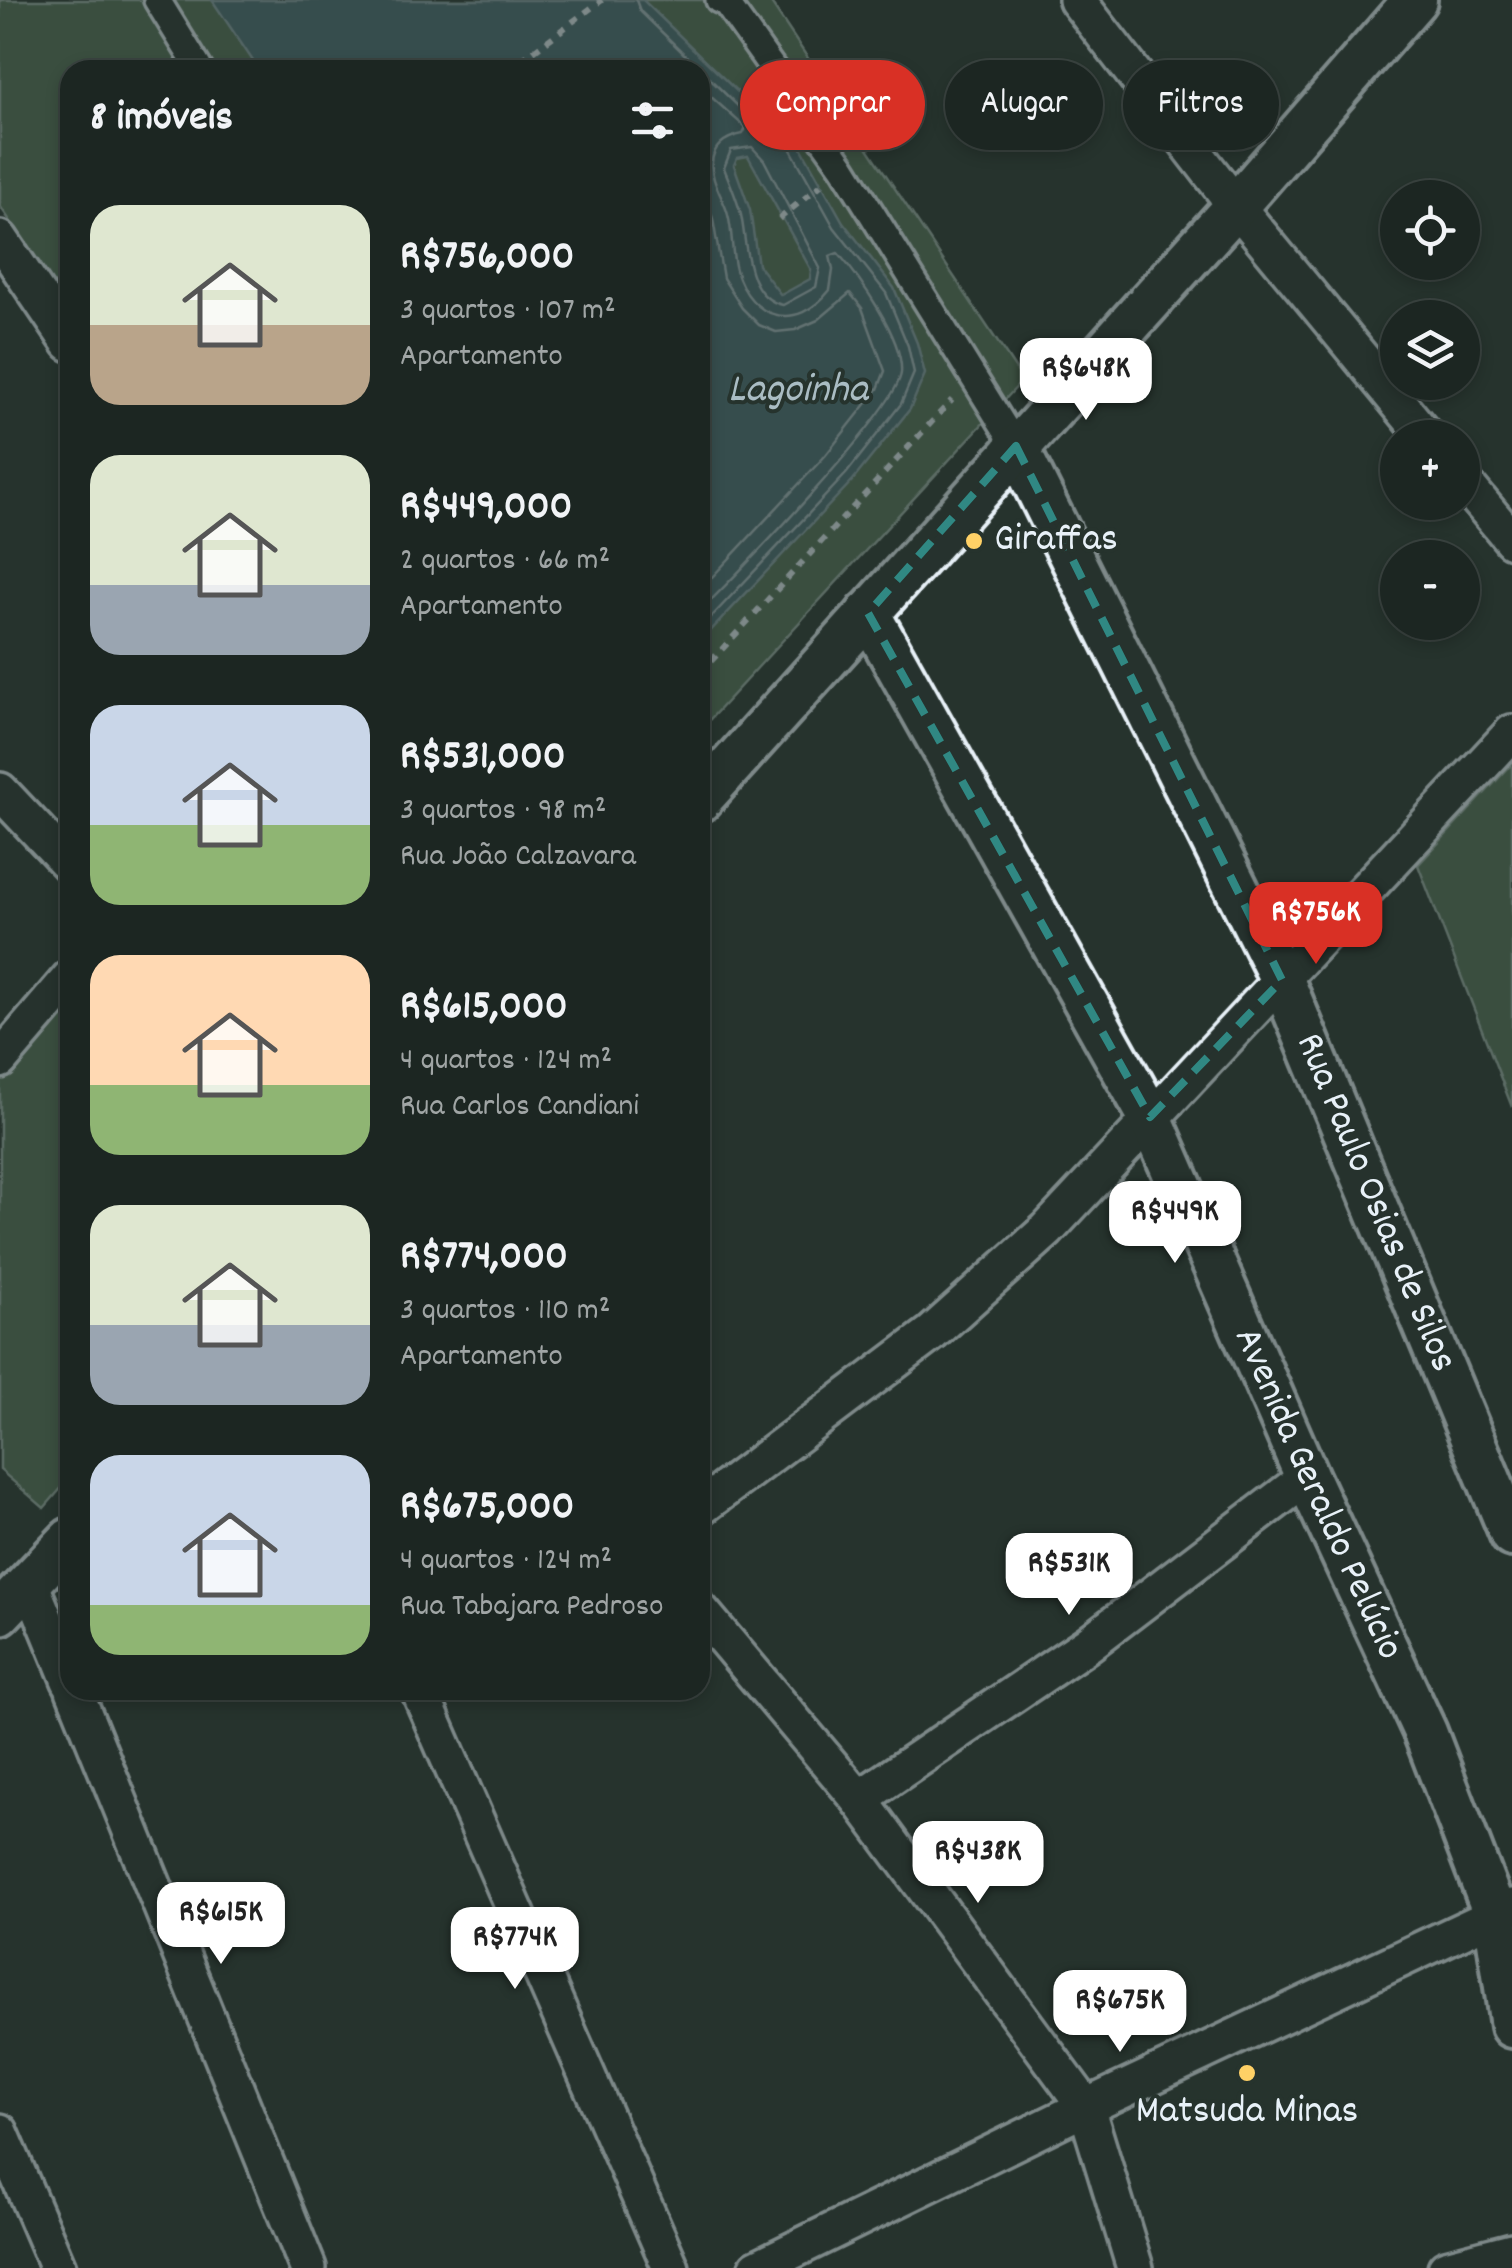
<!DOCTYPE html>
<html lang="pt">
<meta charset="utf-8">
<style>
:root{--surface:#1c2622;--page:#29322f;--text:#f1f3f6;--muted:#a0a5a5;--line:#3a4340;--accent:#d93025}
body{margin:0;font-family:Dekko,sans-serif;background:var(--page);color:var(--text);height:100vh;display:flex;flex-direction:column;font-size:38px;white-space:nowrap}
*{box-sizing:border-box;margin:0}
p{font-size:32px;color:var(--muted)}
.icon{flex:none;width:55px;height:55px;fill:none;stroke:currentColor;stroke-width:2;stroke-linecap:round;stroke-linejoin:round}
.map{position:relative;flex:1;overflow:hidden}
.side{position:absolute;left:60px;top:60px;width:650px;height:1640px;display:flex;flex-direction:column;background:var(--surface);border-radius:30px;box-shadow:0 5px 15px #0003,0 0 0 2px var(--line)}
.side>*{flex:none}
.hud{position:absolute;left:740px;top:60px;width:620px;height:90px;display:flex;gap:20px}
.tools{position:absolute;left:1380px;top:180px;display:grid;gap:20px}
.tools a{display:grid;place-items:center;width:100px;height:100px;border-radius:50%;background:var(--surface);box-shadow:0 5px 15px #0003,0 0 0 2px var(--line);font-size:50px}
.price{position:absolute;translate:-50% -85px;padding:0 22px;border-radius:20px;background:#fff;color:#222;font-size:32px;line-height:65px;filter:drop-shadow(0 2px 5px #0008)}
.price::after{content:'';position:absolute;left:50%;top:60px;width:30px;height:22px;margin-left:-15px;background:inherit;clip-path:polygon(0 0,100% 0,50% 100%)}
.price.on{background:var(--accent);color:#fff}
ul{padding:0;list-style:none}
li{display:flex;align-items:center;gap:30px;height:250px;padding:0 30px}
li span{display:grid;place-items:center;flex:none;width:280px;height:200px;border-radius:30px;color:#555}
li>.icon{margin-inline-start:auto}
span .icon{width:120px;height:120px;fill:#fffc;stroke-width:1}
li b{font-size:42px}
h2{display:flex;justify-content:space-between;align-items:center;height:120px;padding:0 30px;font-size:42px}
.pill{padding:0 35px;border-radius:45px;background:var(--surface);box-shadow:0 5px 15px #0003,0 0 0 2px var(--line);font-size:35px;line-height:90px}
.pill.on{background:var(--accent);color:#fff}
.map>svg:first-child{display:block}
</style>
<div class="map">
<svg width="1512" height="2268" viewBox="0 0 1512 2268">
<rect width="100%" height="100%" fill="#26332d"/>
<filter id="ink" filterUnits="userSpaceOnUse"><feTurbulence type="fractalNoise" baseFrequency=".01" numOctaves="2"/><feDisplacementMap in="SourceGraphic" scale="20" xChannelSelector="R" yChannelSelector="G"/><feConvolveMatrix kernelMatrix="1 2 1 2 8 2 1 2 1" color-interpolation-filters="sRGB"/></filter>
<g filter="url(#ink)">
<!-- green -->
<g fill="#526f56" stroke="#9db0a7" stroke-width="2.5">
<polygon points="0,0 769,0 1023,380 700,730 700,70 70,70 70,309 0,206"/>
<polygon points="1512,764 1512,1107 1418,865"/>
<polygon points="70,996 70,1478 44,1508 0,1470 0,1081"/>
</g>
<!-- water -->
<path fill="#4c6d73" stroke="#8aa2a8" stroke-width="2.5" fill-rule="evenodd" d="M212 0H643L749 103 776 118 797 140 843 222 894 288 917 343 925 374 910 409 853 480 700 642V70H259ZM748 156 811 270 810 279 781 295 758 265 750 210 734 165 737 158Z"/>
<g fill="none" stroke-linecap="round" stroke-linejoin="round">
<!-- shore -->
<g stroke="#aabcc3" stroke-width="2.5">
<polyline points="636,0 640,11 742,110 769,125 789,146 834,227 886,293 908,346 914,373 901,404 846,474 700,629"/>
<path d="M700 87 746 128 743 134C727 137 713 144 712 163 710 180 724 199 728 215 733 233 731 252 736 270 751 320 796 333 830 290L833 270 830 256 838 253C859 277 904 339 901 373 897 410 735 577 700 611"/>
<path d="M752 147 764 160 820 268 816 287 783 305C745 298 747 243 741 215 737 199 730 183 724 168L731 150Z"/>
<polyline points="700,182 713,219 723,278 742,308 759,325 776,332 795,330 818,320 850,293 862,308 885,371 878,389 825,456 700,590"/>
</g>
<defs>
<g id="pedestrian">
<polyline points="157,0 200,70"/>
<polyline points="719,0 726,3 843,167 1016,446"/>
</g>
<g id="minor">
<polyline points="1077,0 1236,206 1427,438"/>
<polyline points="0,239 70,343"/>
<polyline points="1462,480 1512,540"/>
<polyline points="0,791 70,865"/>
<polyline points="0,1060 70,978"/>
<polyline points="700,1508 932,1333 1047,1230 1512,733"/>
<polyline points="30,1583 70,1681"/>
<polyline points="700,1610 859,1799 1086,2107 1135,2268"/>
<polyline points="74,1690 308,2268"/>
<polyline points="419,1690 671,2268"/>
<polyline points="859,1799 1088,1644 1307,1477"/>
<polyline points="0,2132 58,2268"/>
<polyline points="757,2268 1086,2107 1512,1907"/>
<polyline points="1446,2268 1512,2251"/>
</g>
<g id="tertiary">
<path id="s1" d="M1016 446 1282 980 1512 1535"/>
<path id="s2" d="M868 613 1150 1117 1307 1477 1425 1732 1495 1914 1512 2026"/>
<polyline points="700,800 1236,206 1415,0"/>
<polyline points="0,1613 70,1540"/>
</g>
</defs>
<!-- pedestrian casing -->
<use href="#pedestrian" stroke="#e8f1f8" stroke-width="32"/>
<!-- minor casing -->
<use href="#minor" stroke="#e8f1f8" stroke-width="42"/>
<!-- tertiary casing -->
<use href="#tertiary" stroke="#e8f1f8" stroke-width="50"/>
<!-- path -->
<g stroke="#e8f1f8" stroke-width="6" stroke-dasharray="8 8" stroke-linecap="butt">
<polyline points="508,70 602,0"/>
<polyline points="779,219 821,185"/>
<polyline points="700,673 952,400"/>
</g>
<!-- pedestrian -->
<use href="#pedestrian" stroke="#26332d" stroke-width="25"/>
<!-- minor -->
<use href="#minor" stroke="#26332d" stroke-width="35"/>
<!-- tertiary -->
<use href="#tertiary" stroke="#26332d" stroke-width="42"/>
</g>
</g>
<!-- marked area -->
<path d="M0 0H1512V2268H0ZM1016 446 1282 980 1150 1117 868 613Z" fill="#26332d" fill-opacity=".55" fill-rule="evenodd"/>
<path fill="none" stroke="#308883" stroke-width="8" stroke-dasharray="20 12" stroke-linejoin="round" d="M1016 446 1282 980 1150 1117 868 613Z"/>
<!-- markers -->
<g fill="#ffd166" stroke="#26332d" stroke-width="4">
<circle cx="974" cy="541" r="10"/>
<circle cx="1247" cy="2073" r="10"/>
</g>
<g text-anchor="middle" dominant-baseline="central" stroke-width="8" stroke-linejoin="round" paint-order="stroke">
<!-- poi labels -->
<g font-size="40" fill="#e8f1f8" stroke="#26332d" text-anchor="start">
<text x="994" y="541">Giraffas</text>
<text x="1247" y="2113" text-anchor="middle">Matsuda Minas</text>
</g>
<!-- street labels -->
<g font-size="40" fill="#e8f1f8" stroke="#26332d">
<text stroke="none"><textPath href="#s1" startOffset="838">Rua Paulo Osias de Silos</textPath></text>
<text stroke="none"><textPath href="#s2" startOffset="990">Avenida Geraldo Pelúcio</textPath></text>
</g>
<!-- water labels -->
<g font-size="42" font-style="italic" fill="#aabcc3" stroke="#26332d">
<text x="798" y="392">Lagoinha</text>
</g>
</g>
</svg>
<div class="tools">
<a><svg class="icon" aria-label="locate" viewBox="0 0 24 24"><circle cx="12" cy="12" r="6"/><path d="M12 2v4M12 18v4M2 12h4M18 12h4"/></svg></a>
<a><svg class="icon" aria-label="layers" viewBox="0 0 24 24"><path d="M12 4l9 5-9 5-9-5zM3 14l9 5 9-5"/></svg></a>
<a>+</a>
<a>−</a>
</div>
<b class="price" style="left:1086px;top:423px">R$648K</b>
<b class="price on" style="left:1316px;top:967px">R$756K</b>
<b class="price" style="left:1175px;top:1266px">R$449K</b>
<b class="price" style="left:1069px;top:1618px">R$531K</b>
<b class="price" style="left:978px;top:1906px">R$438K</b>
<b class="price" style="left:221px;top:1967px">R$615K</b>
<b class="price" style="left:515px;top:1992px">R$774K</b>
<b class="price" style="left:1120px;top:2055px">R$675K</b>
<div class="hud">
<a class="pill on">Comprar</a>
<a class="pill">Alugar</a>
<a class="pill">Filtros</a>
</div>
<section class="side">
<h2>8 imóveis<svg class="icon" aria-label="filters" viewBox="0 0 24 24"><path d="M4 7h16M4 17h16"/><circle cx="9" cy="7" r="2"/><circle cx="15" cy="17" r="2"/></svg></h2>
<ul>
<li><span style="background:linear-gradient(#dfe7d0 60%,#b9a48a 0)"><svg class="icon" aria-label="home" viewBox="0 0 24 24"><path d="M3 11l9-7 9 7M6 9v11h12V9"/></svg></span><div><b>R$756,000</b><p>3 quartos · 107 m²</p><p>Apartamento</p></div></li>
<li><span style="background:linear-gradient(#dfe7d0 65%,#9aa5b1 0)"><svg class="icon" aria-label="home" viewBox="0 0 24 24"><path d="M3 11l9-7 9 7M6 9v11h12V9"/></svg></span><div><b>R$449,000</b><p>2 quartos · 66 m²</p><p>Apartamento</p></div></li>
<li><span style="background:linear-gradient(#c9d6e8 60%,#8fb573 0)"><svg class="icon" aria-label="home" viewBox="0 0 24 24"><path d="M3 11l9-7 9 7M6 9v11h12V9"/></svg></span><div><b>R$531,000</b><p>3 quartos · 98 m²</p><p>Rua João Calzavara</p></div></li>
<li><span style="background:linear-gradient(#ffd9b3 65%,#8fb573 0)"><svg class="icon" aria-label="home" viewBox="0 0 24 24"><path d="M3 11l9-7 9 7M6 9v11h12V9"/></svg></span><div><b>R$615,000</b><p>4 quartos · 124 m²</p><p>Rua Carlos Candiani</p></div></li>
<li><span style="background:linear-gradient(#dfe7d0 60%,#9aa5b1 0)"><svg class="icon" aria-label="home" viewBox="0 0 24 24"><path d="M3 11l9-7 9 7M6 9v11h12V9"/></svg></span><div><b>R$774,000</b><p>3 quartos · 110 m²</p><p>Apartamento</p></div></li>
<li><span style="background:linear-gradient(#c9d6e8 75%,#8fb573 0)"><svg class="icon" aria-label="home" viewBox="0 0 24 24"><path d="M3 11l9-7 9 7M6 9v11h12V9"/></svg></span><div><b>R$675,000</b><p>4 quartos · 124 m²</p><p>Rua Tabajara Pedroso</p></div></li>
</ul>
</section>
</div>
